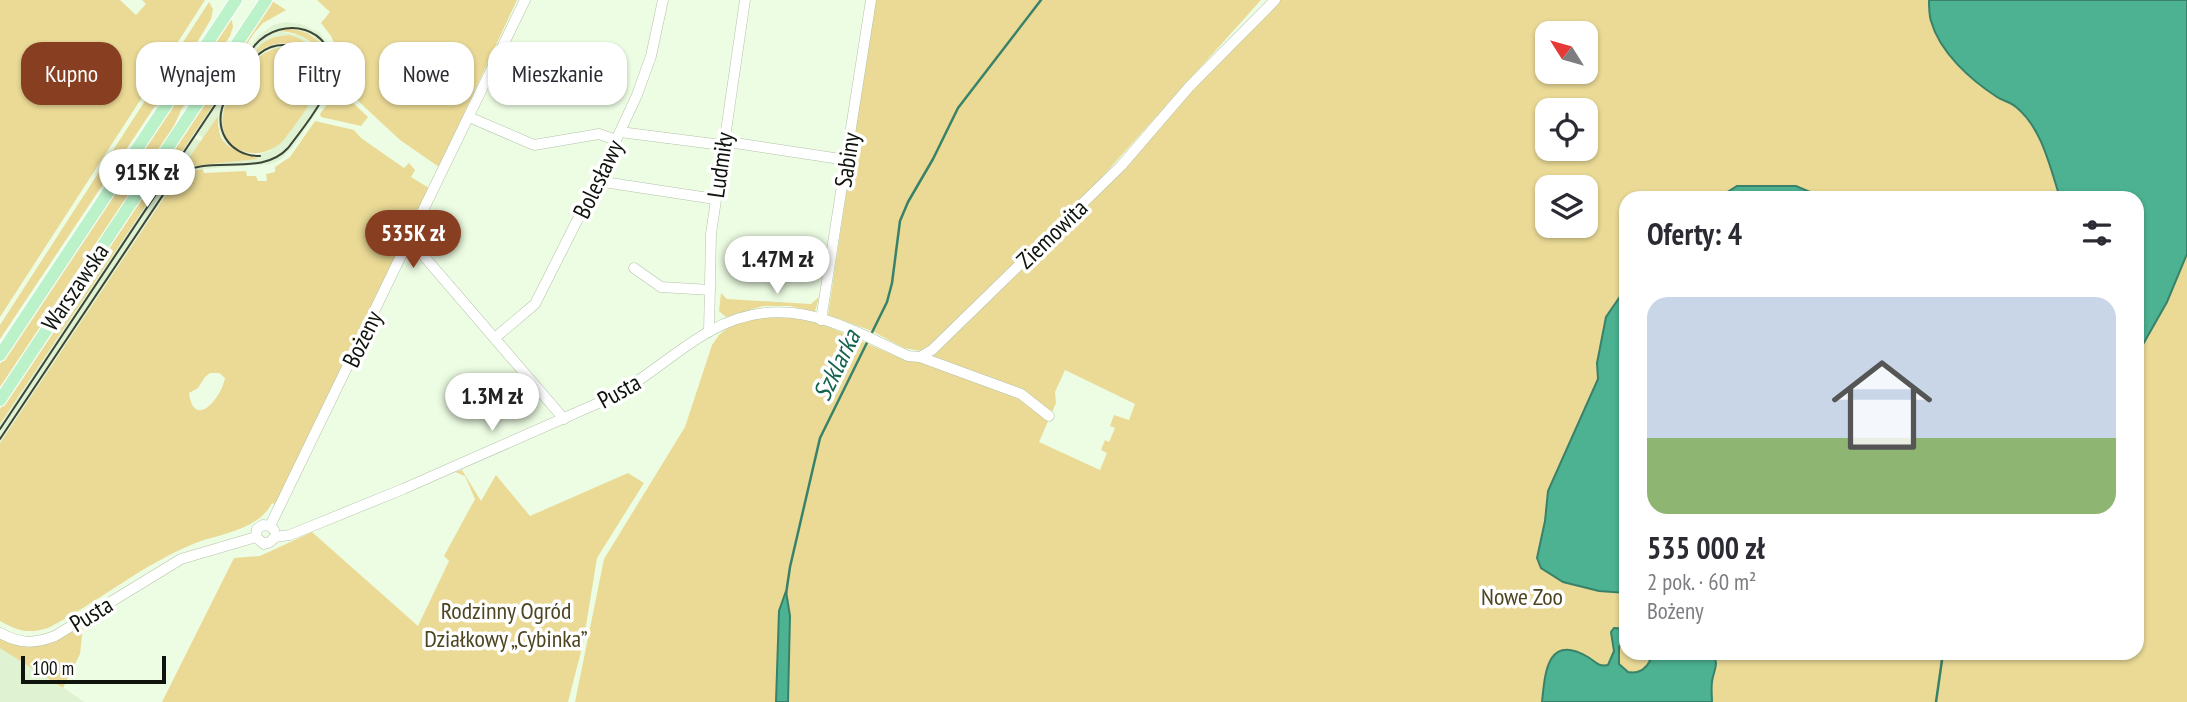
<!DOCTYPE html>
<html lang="pl">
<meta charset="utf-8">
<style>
:root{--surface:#fff;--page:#f2f2f3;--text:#2b2b33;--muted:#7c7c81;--accent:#873e21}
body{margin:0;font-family:"PT Sans Narrow",sans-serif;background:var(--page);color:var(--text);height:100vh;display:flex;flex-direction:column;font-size:26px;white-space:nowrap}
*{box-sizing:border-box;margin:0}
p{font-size:23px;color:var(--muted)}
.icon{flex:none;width:38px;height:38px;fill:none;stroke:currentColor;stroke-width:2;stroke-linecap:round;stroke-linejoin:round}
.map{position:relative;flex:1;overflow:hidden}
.sheet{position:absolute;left:1619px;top:191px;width:525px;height:469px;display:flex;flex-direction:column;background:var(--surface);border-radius:21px;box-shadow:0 2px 5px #0004}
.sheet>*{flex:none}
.banner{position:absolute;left:21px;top:42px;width:665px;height:63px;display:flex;gap:14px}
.needle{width:46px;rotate:307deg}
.fabs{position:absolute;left:1535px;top:21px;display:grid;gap:14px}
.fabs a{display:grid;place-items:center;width:63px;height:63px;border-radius:14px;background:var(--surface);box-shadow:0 2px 5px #0004;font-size:35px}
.scale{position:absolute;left:21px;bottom:18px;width:145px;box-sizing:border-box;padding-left:7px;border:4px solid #0e130b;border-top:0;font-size:19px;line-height:24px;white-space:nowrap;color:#0e130b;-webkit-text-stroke:5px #fff;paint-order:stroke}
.price{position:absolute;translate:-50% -60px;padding:0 16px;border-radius:24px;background:#fff;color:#222;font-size:23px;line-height:46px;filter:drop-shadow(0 2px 4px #0008)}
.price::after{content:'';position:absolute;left:50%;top:42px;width:21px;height:16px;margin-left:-10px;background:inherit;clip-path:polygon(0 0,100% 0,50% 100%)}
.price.selected{background:var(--accent);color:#fff}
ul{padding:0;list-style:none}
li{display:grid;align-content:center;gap:14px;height:371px;padding:0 28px}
li span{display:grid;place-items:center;height:217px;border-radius:21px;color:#555}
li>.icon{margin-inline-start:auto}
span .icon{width:126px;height:126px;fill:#fffc;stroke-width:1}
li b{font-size:30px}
h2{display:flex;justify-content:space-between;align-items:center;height:84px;padding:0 28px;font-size:30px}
.chip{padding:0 24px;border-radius:21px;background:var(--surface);box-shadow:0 2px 5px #0004;font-size:24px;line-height:63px}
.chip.selected{background:var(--accent);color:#fff}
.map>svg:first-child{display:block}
</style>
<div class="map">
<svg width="2187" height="702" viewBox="0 0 2187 702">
<rect width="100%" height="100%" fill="#edfde3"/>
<!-- built -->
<g fill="#dff3d2" fill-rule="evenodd">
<path d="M286 22 301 24 319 32 330 47 335 70 332 88 294 146 280 160 270 164 203 169 191 171 176 180 0 443V424L192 136 201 142 189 158 185 156 179 166 182 167 258 159 232 151 225 144 219 129 218 116 204 138 195 132 258 36 273 25ZM296 29 313 36 325 49 330 64 327 83 324 59 316 46 302 36 283 32ZM271 38 307 43 319 58 320 74 314 59 299 47 290 44 271 45 254 55 256 50ZM270 49 315 91 283 141 270 151 255 155 240 151 227 136 255 59Z"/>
<polygon points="0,646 48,677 84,702 0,702"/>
</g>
<!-- green -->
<g fill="#eada96" fill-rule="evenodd">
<polygon points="0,0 120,0 136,15 146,4 142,0 205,0 0,317"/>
<polygon points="317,0 517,0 439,167 400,140 342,86 341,66 354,59 348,48 338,52 331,36 321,23 330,12"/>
<polygon points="875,0 1261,0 1067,216 934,342 921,351 904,348 872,331 828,315"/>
<path d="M1280 0H2187V702H788V594L785 592 779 611 776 702H575L604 559 685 427 712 345 719 335 730 326 769 315 803 319 827 326 900 358 940 347 1111 182 1192 89ZM1547 33H1586V72H1547ZM1547 110H1586V149H1547ZM1547 187H1586V226H1547ZM1626 198H2137V653H1626ZM1065 370 1135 404 1129 420 1114 415 1110 426 1115 428 1109 442 1105 440 1101 450 1107 453 1100 470 1039 442 1056 403 1055 392Z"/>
<polygon points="272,1 286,10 263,23 255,32 208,102 213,105 0,424 0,409"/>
<polygon points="209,2 213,9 211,19 158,108 155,106 0,339 0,325"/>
<polygon points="232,20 233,27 230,36 181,110 172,131 0,390 0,364 228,22"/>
<path d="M287 29C316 29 338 54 327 83 325 77 327 73 326 67 323 44 300 32 280 31Z"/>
<path d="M290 35C309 41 323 54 321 75 309 44 280 32 254 56 259 40 274 36 290 35Z"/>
<path d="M279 48C291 48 301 50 308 60 330 88 299 118 283 141 257 166 217 150 223 115 225 100 235 89 243 77 253 62 261 51 279 48Z"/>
<polygon points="338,89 368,117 361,126 321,117 320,114"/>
<path d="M218 116C217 152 236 147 258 159L182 167 178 166 185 156 189 158Z"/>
<path d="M315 121 354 130 361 138 404 168 409 163 415 170 411 177 429 188 276 505 272 503C259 529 222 534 198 542 144 563 99 602 48 628 29 634 17 631 0 621V443L176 180 191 171 203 169 204 173 246 171 247 176H256L258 181H267L266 174 275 172V167L290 157ZM210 373H219L225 378C221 399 194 430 189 393L198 388 205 377Z"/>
<polygon points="721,293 727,299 811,304 819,297 815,312 790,306 763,306 726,317 719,311"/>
<polygon points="462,470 481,501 496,475 530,516 628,473 644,483 597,558 583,644 568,702 162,702 234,558 260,556 312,532 418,626 449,561 444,556 475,499 465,476 455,472"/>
<path d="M79 627 83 628 80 654 63 688 0 648V638C32 656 50 644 79 627Z"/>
</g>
<!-- water -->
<g fill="#4cb291" stroke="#398269" stroke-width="2">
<path d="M1929 0H2187V254L2167 302 2137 355V198H2060C2050 167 2042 128 2016 107 2011 102 2003 101 1997 97 1971 80 1940 53 1931 21 1929 15 1929 7 1929 0Z"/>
<polygon points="1737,186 1796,186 1824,198 1718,198"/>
<polygon points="1626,288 1626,593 1599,591 1563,582 1541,568 1537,558 1545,521 1548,491 1598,379 1597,363 1606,317"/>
<polygon points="786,591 790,616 788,702 776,702 779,611"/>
<path d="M1614 628 1626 629V642L1619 647V664L1628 672C1638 674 1645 670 1650 661L1645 653H1711C1721 664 1713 670 1712 682 1711 689 1712 696 1712 702H1542C1545 673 1547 633 1588 657 1596 662 1598 667 1608 665L1614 651 1611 632Z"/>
</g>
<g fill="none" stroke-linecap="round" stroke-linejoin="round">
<!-- stream -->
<g stroke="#398269" stroke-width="2.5">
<polyline points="786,594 790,567 820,438 887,302 892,283 900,221 908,202 933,159 958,108 1041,0"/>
<polyline points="1936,702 1943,653"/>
</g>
<defs>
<g id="minor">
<polyline points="469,117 534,145 599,134 616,140"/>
<polyline points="620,132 714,144 735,143 847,160"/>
<polyline points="597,181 715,199"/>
<polyline points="410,240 564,419"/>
<polyline points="634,268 661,287 710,290"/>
<polyline points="821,320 871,0"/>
<polyline points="709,332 711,234 745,0"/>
<polyline points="496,337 535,304 597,181 637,95 651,56 663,0"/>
<polyline points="920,357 932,350 1121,166 1189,87 1275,0"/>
<polyline points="270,526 525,0"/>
<polyline points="256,537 257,529 263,525 270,526 274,530"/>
<polyline points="256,537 264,544 270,542 275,537"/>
<path d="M275 537 290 535 403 489 612 397C647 378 676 350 710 331 783 290 840 324 908 356L920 357 1021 394 1049 416"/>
<path d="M0 633C20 644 34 644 55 636L181 559 256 537"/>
</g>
<g id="major">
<polyline points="0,355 236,0"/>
<polyline points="0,400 266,0"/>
</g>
</defs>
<!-- minor casing -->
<use href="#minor" stroke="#b3c2a9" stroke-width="11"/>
<!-- major casing -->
<use href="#major" stroke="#fff" stroke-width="14"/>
<!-- minor -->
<use href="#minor" stroke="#fff" stroke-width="10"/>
<!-- major -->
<use href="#major" stroke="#bbf2c9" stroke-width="12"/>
<!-- tram -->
<g stroke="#3e4539" stroke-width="2">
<path d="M252 61C283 24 330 57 313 101"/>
<path d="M226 98C211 127 228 156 260 156"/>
<path d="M0 429 255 45C283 14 335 27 332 72 330 95 302 130 288 148 260 179 206 152 175 177L0 439"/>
</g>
</g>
<g text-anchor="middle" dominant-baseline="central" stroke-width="7" stroke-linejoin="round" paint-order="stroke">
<!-- street labels -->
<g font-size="24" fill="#0e130b" stroke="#fff">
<text transform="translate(847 160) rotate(-81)">Sabiny</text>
<text transform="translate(720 165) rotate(-82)">Ludmiły</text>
<text transform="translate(598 179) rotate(-64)">Bolesławy</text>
<text transform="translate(1052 234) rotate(-44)">Ziemowita</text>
<text transform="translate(75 287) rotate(-56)">Warszawska</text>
<text transform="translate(362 339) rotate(-64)">Bożeny</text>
<text transform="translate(619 391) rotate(-29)">Pusta</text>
<text transform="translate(91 614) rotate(-32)">Pusta</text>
</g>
<!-- park labels -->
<g font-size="24" fill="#4d4420" stroke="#fff">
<text x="1522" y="596">Nowe Zoo</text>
<text x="506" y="610">Rodzinny Ogród<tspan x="506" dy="28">Działkowy „Cybinka”</tspan></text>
</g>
<!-- water labels -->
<g font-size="26" font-style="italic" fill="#14634d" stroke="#fff">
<text transform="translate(836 365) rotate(-64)">Szklarka</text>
</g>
</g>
</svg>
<div class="fabs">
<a><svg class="needle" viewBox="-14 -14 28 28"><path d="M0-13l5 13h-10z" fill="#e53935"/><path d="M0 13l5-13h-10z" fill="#7c7c81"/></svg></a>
<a><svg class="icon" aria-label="locate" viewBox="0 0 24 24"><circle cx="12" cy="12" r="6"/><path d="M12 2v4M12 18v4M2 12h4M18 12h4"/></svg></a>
<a><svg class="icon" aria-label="layers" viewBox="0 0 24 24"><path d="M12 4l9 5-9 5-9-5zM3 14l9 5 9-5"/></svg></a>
</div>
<div class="scale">100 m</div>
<b class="price" style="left:147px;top:209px">915K zł</b>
<b class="price selected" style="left:413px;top:270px">535K zł</b>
<b class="price" style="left:777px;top:296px">1.47M zł</b>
<b class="price" style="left:492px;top:433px">1.3M zł</b>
<div class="banner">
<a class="chip selected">Kupno</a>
<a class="chip">Wynajem</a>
<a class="chip">Filtry</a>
<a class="chip">Nowe</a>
<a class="chip">Mieszkanie</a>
</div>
<section class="sheet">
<h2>Oferty: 4<svg class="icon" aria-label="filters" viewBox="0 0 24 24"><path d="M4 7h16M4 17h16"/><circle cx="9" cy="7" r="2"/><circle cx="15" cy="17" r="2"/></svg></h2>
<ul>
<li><span style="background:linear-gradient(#c9d6e8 65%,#8fb573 0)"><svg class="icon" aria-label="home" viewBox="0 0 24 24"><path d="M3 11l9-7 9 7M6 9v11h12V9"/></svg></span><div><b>535 000 zł</b><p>2 pok. · 60 m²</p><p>Bożeny</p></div></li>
</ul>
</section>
</div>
